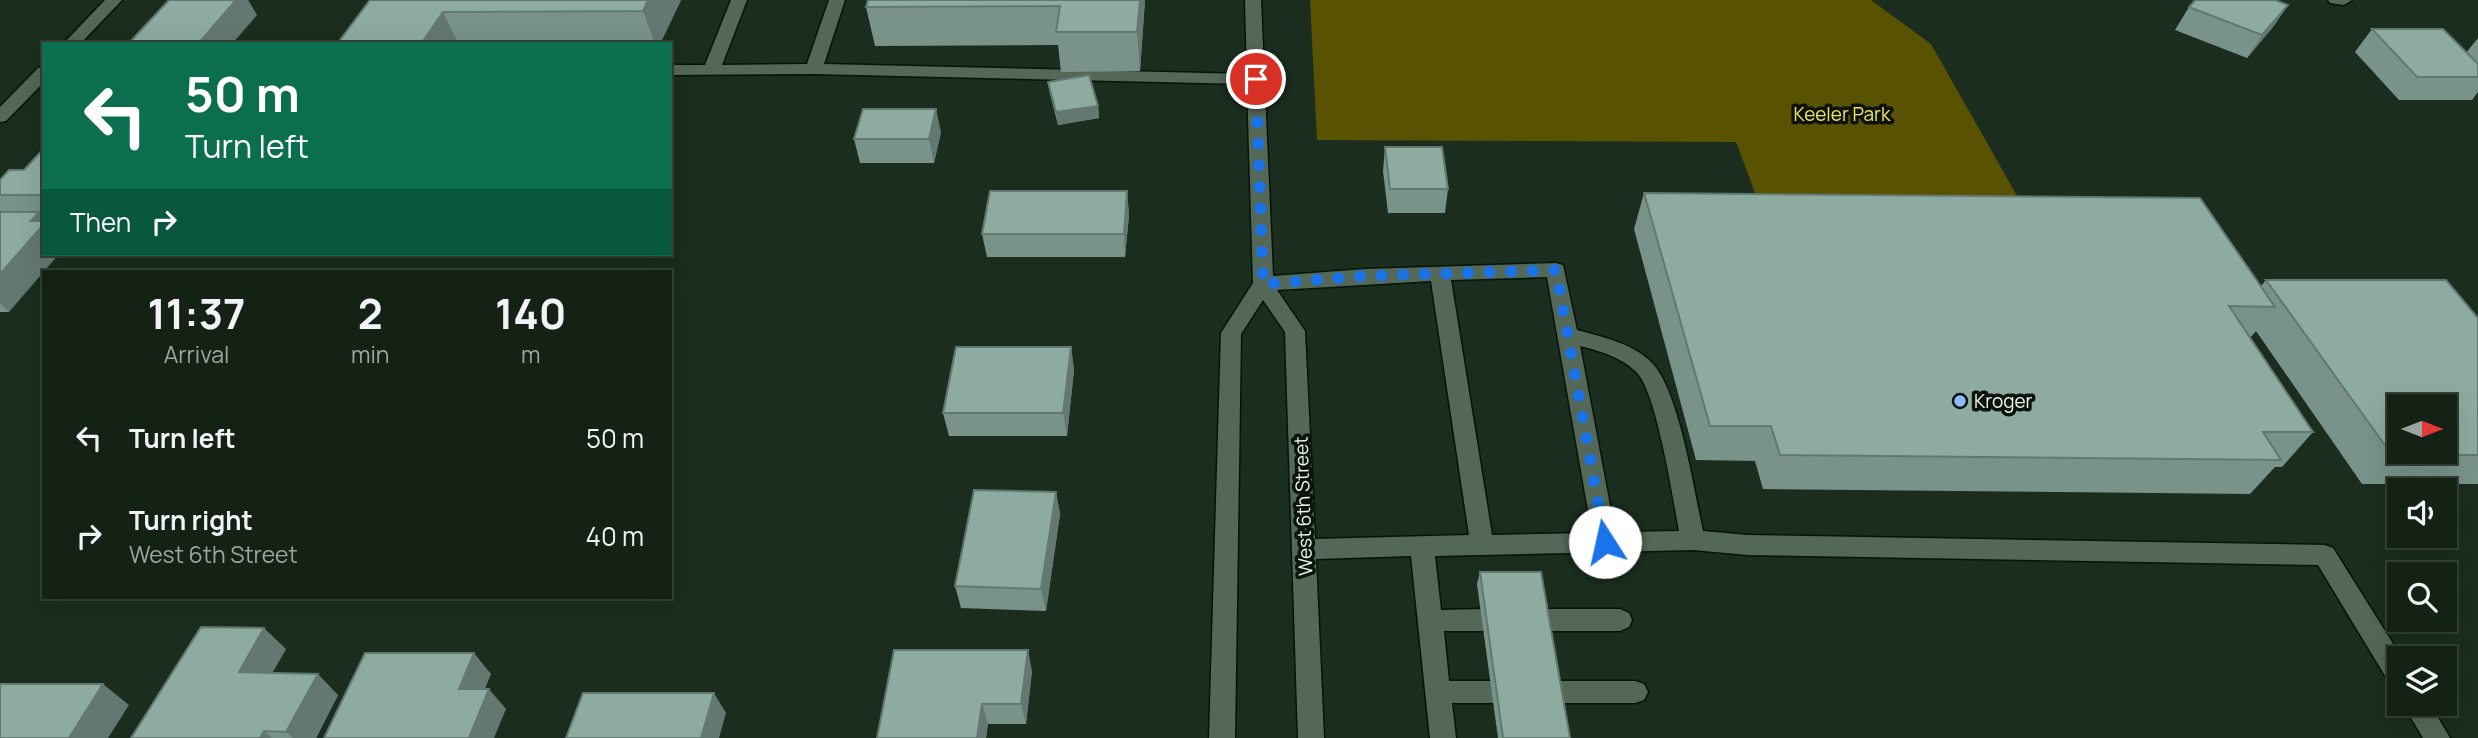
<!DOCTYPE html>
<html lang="en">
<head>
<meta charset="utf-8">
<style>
	:root { --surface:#142216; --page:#212f23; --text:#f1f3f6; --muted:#9da4a1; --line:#333f35 }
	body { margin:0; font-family:Manrope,sans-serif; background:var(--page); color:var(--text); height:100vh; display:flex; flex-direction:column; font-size:26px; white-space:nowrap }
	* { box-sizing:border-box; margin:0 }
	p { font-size:23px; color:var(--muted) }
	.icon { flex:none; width:38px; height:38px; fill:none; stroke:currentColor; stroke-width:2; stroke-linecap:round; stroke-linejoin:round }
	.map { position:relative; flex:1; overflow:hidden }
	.sheet { position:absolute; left:42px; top:270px; width:630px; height:329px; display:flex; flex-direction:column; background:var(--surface); border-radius:0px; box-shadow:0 7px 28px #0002,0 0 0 2px var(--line) }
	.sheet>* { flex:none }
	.hud { position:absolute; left:42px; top:42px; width:630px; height:214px; border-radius:0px; box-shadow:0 7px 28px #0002,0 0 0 2px var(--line); background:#0b6e4f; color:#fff; overflow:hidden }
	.needle { width:46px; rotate:90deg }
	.fabs { position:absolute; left:2387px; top:394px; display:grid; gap:14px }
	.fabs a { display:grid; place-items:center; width:70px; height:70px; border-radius:0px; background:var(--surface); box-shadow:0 7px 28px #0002,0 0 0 2px var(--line); font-size:35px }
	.pin { position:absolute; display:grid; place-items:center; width:60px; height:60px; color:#fff; margin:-30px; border:4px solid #fff; border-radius:50%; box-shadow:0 2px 7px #0007 }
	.me { position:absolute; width:77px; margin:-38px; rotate:350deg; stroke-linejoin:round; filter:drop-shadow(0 0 5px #0008) }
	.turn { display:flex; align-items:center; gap:24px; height:147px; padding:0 28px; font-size:32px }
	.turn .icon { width:91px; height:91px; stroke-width:2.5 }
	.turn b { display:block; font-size:49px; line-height:60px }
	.then { display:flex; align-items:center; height:66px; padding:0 28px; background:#0003; gap:14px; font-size:26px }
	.eta { display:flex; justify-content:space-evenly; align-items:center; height:119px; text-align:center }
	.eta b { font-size:42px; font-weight:700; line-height:49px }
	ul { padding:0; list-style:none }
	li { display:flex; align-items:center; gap:21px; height:98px; padding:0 28px }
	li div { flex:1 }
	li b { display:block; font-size:26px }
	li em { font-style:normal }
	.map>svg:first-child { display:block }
</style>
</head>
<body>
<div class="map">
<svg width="2478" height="738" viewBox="0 0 2478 738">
	<rect width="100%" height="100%" fill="#1a2d1e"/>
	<path fill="#595201" d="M1310,0h561l60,44 102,180 -267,-2 -30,-80 -419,-2z"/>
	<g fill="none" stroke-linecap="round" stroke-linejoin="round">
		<defs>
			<path id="minor" d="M105,0h17l-42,44h-17z
				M731,0h16l-25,65 85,-1 22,-64h16l-21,64 423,10 -2,-74h16l12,276 92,-7 191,-6 7,2 14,65c25,7 55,13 74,32 28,27 43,129 52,169l45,4 577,10 8,3 69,110h-3v29l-9,-3 -72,-119 -570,-10 -55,-5 -258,6 6,54 42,-1 9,4 3,7 -3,7 -9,4h-39l5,50h44l9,3 4,8 -4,8 -9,3h-41l4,35h-26l-19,-182 -95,3 8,179h-26l-13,-406 -22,-32 -22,34 -6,404h-26l12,-405 32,-50 -6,-199 -433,-10 -144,1v-10h35zM1547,277l45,256 -100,2 -41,-255zM1431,281l38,254 -154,4 -10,-208 -28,-41zM1580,346c20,5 44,12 58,28 19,22 35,124 41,157l-64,1z
				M2328,0h24l-8,5 -14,-2z
				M44,67v15l-38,39 -6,1v-15l38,-39z
				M1544,609h76l9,4 3,7 -3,7 -9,4h-76l-9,-4 -3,-7 3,-7z
				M1556,681h79l9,3 4,8 -4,8 -9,3h-79l-9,-3 -4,-8 4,-8z
				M2403,704h27l20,34h-27z"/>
		</defs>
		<use href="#minor" stroke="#041507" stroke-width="3"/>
		<use href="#minor" fill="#546857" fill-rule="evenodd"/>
	</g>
	<path fill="#79938a" d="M370,0h311l-21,44h-323z
		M1145,0l-5,71 -79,1 -3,-27 -183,1 -9,-39z
		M2288,5l-15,22 -26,31 -72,-28 14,-23z
		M2372,29l94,24 12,-15v54l-6,8h-73l-44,-48z
		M1048,82l50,24 1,12 -41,7 -8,-31z
		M941,132l-7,31h-74l-6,-24z
		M1385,147l63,42 -3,24h-57l-5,-42z
		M44,148v106l-35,58h-9v-100h1l-1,-2v-30l24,-10z
		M1127,191l2,24 -4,42h-138l-5,-23z
		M1644,193l617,93 5,-6 212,38v166h-116l-106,-153 -6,7 63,94 -31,35h-7l-25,27 -487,-5 -8,-28 -59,-1 -62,-231z
		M1071,347l3,23 -7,66h-118l-6,-23z
		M1056,492l4,22 -14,97 -85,-3 -6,-22z
		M1480,572l90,166h-72l-21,-154z
		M286,649l-14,24 66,22 -22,43h-185z
		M1032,671l-6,53h-38l-2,14h-109z"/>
	<path fill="#637870" d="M236,0h12l9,15 -25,29h-34z
		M648,0h33l-21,44h-5l-12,-33z
		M1140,0h5l-5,71 -3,-39z
		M2288,5l-15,22 -26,31 15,-23z
		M443,12l16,32h-38z
		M1098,106l1,12 -41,7 -2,-13z
		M936,109l5,23 -7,31 -5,-24z
		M1127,191l2,24 -4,42 -1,-23z
		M39,212l5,6v36h15l-50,58 -9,-9v-29l31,-53z
		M1071,347l3,23 -7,66 -4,-23z
		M1056,492l4,22 -14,97 -5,-22z
		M264,628l22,21 -25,43 -22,-20z
		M1028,650l4,21 -6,53 -5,-20z
		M474,653l17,21 -14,35 -18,-20z
		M318,674l20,21 -22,43h-23l-7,-6z
		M103,684l26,21 -21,33h-39z
		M489,689l17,20 -12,29h-25z
		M714,693l12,20 -7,25h-18z
		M982,704l6,20 -2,14h-9z
		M264,731l8,7h-12z"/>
	<path fill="#8daba0" stroke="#637870" stroke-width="2" fill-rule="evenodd" d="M169,0h67l-38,44h-70z
		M370,0h278l-5,11 -200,1 -22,32h-84z
		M868,0h272l-3,32h-81l4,-26 -194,1z
		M2195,0h80l13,5 -26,30 -73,-28z
		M2372,29h71l35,35v13h-61z
		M1089,75l9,31 -42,6 -8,-30z
		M863,109h73l-7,30h-75z
		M1385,147h57l6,42h-58z
		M44,148v47h-44v-15l9,-10h15z
		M990,191h137l-3,43h-142z
		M1644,193l556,5 75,109 -46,-1 84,126h-50l18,28 -501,-5 -9,-29h-61z
		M0,212h39l-8,9h13v3l-44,50z
		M2266,280h180l32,38v137h-86zM2399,406h46v46h-46z
		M956,347h115l-8,66h-120z
		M974,490l82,2 -15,97 -86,-3z
		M1480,572h61l29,166h-67z
		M201,627l63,1 -25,44 79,2 -32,58 -22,-1 -4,7h-129z
		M894,650h134l-7,54h-39l-5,34h-100z
		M365,653h109l-15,36h30l-20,49h-145z
		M0,684h103l-34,54h-69z
		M583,693h131l-13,45h-135z"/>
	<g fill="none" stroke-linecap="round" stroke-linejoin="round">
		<path stroke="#1a73e8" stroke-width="12" stroke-dasharray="0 21.6" d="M1256,79l7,205 101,-8 192,-6 49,272"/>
	</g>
	<circle fill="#93b7fd" stroke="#0b130c" stroke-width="2.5" cx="1960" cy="401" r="7"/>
	<g text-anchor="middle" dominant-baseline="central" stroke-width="7" stroke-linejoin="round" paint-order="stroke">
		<g font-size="19" fill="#efe25c" stroke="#0b130c">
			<text x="1842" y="114">Keeler Park</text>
		</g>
		<g font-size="19" fill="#eaf5eb" stroke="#0b130c" text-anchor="start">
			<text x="1974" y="401">Kroger</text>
		</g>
		<g font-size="19" fill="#eaf5eb" stroke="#0b130c">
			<text transform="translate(1303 506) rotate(-92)">West 6th Street</text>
		</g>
	</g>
</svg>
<div class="fabs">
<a><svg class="needle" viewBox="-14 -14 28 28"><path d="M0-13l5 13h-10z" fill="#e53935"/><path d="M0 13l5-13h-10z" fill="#9da4a1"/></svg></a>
<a><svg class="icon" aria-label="sound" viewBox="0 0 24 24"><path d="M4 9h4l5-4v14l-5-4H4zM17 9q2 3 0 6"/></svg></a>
<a><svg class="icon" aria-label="search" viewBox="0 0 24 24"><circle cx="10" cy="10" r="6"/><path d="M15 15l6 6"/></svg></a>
<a><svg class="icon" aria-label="layers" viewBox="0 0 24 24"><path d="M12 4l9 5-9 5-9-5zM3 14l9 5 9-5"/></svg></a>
</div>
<div class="pin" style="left:1256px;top:79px;background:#d93025"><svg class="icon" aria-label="arrive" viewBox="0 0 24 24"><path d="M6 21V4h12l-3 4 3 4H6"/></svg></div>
<svg class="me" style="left:1605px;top:542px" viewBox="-20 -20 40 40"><circle r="19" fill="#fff"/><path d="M0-13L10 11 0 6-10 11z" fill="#1a73e8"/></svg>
<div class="hud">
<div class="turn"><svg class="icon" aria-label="left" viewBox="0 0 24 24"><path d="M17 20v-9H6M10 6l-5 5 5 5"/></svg><div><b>50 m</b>Turn left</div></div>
<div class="then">Then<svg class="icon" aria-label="right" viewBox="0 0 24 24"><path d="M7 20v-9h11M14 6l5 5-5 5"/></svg></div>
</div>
<section class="sheet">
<div class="eta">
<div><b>11:37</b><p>Arrival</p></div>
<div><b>2</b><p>min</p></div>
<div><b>140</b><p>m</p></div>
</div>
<ul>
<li><svg class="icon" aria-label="left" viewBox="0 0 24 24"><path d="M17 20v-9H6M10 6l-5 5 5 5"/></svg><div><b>Turn left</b></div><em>50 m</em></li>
<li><svg class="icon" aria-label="right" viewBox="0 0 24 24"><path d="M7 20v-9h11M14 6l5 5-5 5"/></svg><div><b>Turn right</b><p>West 6th Street</p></div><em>40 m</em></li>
</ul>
</section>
</div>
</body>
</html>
